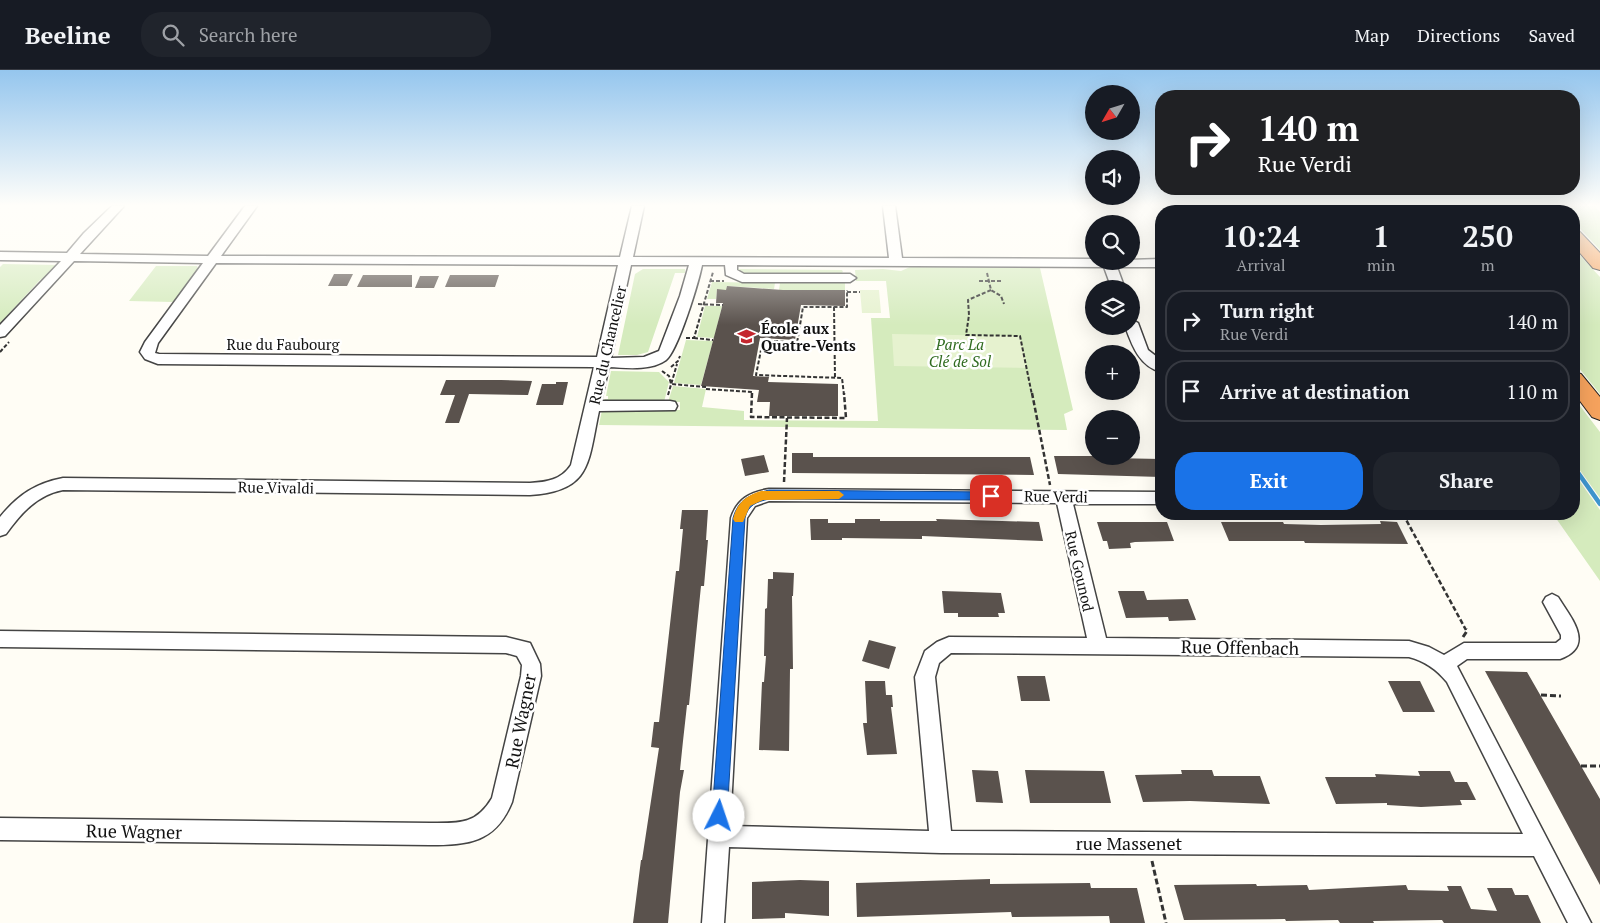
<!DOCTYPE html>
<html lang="en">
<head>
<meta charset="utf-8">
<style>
	:root { --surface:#171b24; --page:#20242c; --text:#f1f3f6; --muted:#9ea1a6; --line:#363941; --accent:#1a73e8 }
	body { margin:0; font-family:"PT Serif",serif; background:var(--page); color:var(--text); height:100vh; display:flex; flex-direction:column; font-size:19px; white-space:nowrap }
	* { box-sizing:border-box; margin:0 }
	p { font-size:16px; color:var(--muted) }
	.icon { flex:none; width:28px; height:28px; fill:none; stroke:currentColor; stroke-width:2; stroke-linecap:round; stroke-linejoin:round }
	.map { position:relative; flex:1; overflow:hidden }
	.drawer { position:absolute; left:1155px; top:135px; width:425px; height:315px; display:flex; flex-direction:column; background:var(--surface); border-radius:20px; box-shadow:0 5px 20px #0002 }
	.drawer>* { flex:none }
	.guide { position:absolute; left:1155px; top:20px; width:425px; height:105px; border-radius:20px; box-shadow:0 5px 20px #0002; background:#202124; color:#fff; overflow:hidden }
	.needle { width:32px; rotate:231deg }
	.controls { position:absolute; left:1085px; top:15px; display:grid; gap:10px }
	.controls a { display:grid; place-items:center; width:55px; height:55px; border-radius:50%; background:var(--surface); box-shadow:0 5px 20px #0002; font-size:25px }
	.pin { position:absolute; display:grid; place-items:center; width:42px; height:42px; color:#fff; margin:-21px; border-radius:10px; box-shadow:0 2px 8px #0006 }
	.me { position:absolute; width:55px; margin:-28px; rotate:4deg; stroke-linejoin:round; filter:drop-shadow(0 0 4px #0008) }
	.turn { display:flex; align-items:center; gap:18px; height:105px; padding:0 20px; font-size:22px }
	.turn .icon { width:65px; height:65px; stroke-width:2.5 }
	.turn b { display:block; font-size:35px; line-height:42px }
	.eta { display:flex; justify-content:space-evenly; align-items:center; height:85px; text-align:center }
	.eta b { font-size:30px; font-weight:700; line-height:35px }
	.action { display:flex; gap:10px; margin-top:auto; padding:10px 20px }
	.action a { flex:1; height:58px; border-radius:20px; background:var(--accent); color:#fff; font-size:20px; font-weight:700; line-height:58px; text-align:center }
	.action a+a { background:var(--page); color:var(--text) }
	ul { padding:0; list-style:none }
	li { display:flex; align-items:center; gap:15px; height:62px; margin:0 10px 8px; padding:0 10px; border:2px solid var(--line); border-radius:20px }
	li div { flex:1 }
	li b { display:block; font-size:19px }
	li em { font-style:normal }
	header { display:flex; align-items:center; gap:30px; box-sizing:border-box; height:70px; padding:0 25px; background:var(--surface); border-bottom:1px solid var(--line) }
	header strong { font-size:24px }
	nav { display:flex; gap:28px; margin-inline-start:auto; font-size:18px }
	.search { width:350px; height:45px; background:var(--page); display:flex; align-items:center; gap:12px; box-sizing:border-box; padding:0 18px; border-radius:20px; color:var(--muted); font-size:19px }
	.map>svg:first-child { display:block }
</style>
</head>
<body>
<header>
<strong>Beeline</strong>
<div class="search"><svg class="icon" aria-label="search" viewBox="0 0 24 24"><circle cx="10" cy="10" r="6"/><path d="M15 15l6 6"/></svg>Search here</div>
<nav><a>Map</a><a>Directions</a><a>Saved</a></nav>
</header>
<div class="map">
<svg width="1600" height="853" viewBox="0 0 1600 853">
	<rect width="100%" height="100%" fill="#fffdf5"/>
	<path fill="#d5ebbd" d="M1444,136h89l6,5h-90z
		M1558,136h36l6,6v38l-26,-28v-11h-11z
		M1574,179l26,28v117l-26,-32z
		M3,194l55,1 -8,9 -10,6 -40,43v-56z
		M156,196h41l1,3 -25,33 -44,-1z
		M910,197l130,1 33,142 -9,4 3,16 -468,-5 3,-15h78v-8h-12l5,-16 33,3 -4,18 42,4v9l134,1 -7,-103h19l-4,-37h-30l-1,-11 28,-1 18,2z
		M643,199h42v4h-10l-27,79 -11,3h-19l17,-81z
		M737,199l105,1 1,2 -3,2 -97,1 -6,-3z
		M712,212l63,1 -1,6 -47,-3 -1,4h-9l-1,9h-9z
		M780,213h65v7h-66z
		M705,236h17l-8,32 -17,-1z
		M686,270l27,1 -12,44 -27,-2z
		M611,301l48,1 10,10 -5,20h-60l1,-3h3v-3h-2z
		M1574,328l26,34v66l-26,-36z
		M1574,403l26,37v71l-47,-67h21z"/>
	<path fill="#e6f2cf" d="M860,220h19l2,23h-19z
		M892,264l128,2 7,32 -133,-2z"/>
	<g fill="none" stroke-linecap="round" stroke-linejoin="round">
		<path stroke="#3f96cf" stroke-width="4" d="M1384,136l4,5"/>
		<path stroke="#3f96cf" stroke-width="4.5" d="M1574,397l26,37"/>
	</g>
	<path fill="#5a524d" d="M334,204h19l-6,12h-19z
		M363,205h49v12h-55z
		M450,205h49l-4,12h-50z
		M420,206h19l-5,12h-19z
		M727,216l56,4h62v16l-44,-1 -6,35 -35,-2 -7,38 16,1 -1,5 70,2v32h-69l1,-14h-13l2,-12 -58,-4 22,-83h-7l1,-14 9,1z
		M446,310h55l31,1 -4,14 -59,-1 -10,29h-14l10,-28h-15z
		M556,312h12l-5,23h-27l6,-21h14z
		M792,383h21v4h217l4,18 -242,-2z
		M764,385l5,17 -24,4 -4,-17z
		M1054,386h56v2l51,1v18l-103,-3z
		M682,440h26l-2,30h2l-4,46h-3l-12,119h-2l-4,36 -3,29h4l-4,22 -12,131h-35l8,-63h1l17,-112 -8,-1 3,-25h5l17,-151h3l4,-42h-3z
		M810,449h18v4h27v-4h25v2h57l-1,-2 103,3 4,19 -121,-5v3l-80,-1v2h-31z
		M1380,451l17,1 11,22 -103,-1 -1,-2h-75l-8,-19h62l1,2 37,1 60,-1z
		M1097,452h70l7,19 -39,1 -5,1 1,5 -22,1 -2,-8h-4z
		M773,502l21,1 -1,23h-1l1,73h-3l-1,82 -30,-1 3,-68h2l2,-26h-2l1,-47 2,-1 1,-29h5z
		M942,521l59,2 4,20h-7l1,4h-41v-4h-14z
		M1118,521h26l3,9 41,-1 8,21 -27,1 -1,-4 -42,1z
		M869,570l27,7 -7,22 -27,-8z
		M1485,601l42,1 73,127v86z
		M1017,606h28l5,25h-29z
		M865,611h20l1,14h6l1,12h-2l6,47 -30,1 -4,-32h4z
		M1388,611h32l15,31h-32z
		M972,700l26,1 5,32 -27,-1z
		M1025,700l79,1 7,32h-81z
		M1181,700h31l2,6h46l10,28 -80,-3 -47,1 -8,-27 47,-1z
		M1418,701h32l5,11h12l9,18h-16l2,5 -41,2 -34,-2v-2l-51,1 -11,-27h51l-1,-3 45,2z
		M990,809v5l100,-1 1,5h46l8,35h-35l-1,-7 -97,1 -1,-5 -154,5 -1,-34z
		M800,810l29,1v35l-44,-3v5l-33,1v-37z
		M1256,814l1,2 50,-1 2,5 97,-5 2,5 41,1 -2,-5h14l10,23 26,2 -10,-23h25l3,7h13l13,28h-97l-2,-3 -69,1 1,2h-34l-2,-3 -52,1 -1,-2 -101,1 -10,-35z"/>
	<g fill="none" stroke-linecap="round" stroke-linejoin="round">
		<defs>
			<path id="minor" d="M112,136h12l-44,48 128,2 37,-50h12l-36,50 399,1 12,-51h12l-11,51 256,1 -6,-52h12l7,52 192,1v2l67,-2v8h-44l8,22h-13l-8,-22 -367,-2v5l7,4h106l6,4 -6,4h-108l-16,-7 -1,-10h-23c-3,16 -24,86 -36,95 -15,11 -40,8 -57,7l-8,34h69l5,1 2,4 -2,4 -76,1c-11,51 -7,80 -69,84l-467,-5c-26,5 -42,23 -57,44l-6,2v-19c18,-22 36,-34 63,-39l467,5c17,-1 31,-3 41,-18l23,-98 -436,-3 -13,-5 -5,-7 5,-10 58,-79 -129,-2 -69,75 -5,1v-12l61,-64 -61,-1v-8l67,1 17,-20zM216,193l402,2 -21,92 -438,-3 -4,-1 3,-10zM631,195h58l-9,31 -21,55 -15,6 -33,1z
				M1131,249l7,4 10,27 13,10v12c-22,-6 -29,-27 -36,-46h6z
				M769,419l392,3v12h-88l33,134 303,3 20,6 15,8 20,-12h92l5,-4v-4l-18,-33 3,-5 6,-3 6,3c13,21 38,49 2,62h-93l-10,7 134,257h-23l-34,-67 -593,-3 -212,-6 -5,76h-22l29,-405c6,-19 19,-26 38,-29zM769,431l288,2 30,135 -138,-1 -12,5 -12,9 -10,26 14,154 -199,-5 17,-308 8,-12zM951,583l458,4c16,4 28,13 38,25l76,152 -572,-3 -16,-154 4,-14z
				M0,561l506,6 24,6 10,21 1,12 -29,126c-16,40 -43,43 -82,43l-430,-5v-22l430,5c29,0 46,2 62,-25l29,-122 1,-11 -5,-9 -11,-3 -506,-6z"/>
			<path id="highway" d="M1427,136h17l4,5h-18z
				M1537,136h17l5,5h-18z
				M1574,161l6,1 20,21v17l-7,-2 -19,-22z
				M1574,302l7,2 19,23v23l-8,-3 -18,-24z"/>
		</defs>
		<use href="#minor" stroke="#444" stroke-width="3"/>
		<use href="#highway" stroke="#222" stroke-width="2"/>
		<path stroke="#333" stroke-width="2" stroke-dasharray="4 2" stroke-linecap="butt" d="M987,203l4,17 10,6 3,8
			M710,211h14
			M979,211h22
			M991,220l-23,10 1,15 -3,20 54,1 12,59
			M847,222h13
			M698,234l25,1
			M834,237l1,71
			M686,268h8l19,-66
			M694,268l19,2
			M0,282l9,-10
			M671,297l7,-6 2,-5
			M662,301l7,5 2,8 35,3
			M706,319l46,3v3
			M668,325l9,-31
			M844,325l-2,-17 -86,-3 7,-35 34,3 6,-36h44v-17"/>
		<path stroke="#333" stroke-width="2.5" stroke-dasharray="5 2.5" stroke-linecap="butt" d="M752,323l-1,24 95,1 -2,-25
			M1032,323l18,92
			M784,412l3,-64
			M1403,444l63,116"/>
		<path stroke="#333" stroke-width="3" stroke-dasharray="6 3" stroke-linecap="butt" d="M1463,567l4,-6 -1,-2
			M1541,625l20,1
			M1581,696h19
			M1152,791l14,62"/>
		<use href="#minor" fill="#fff" fill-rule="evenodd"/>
		<use href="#highway" fill="#f5a25d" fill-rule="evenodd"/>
	</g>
	<linearGradient id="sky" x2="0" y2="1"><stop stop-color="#95c6ee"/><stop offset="0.53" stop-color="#fffefa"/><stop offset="1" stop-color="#fffefa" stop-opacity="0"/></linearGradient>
	<rect width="1600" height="255" fill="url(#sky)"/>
	<path fill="#1a73e8" stroke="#114b97" d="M769,420l222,2 6,4 -6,4 -222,-1c-13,3 -21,6 -24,19l-18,298 -2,5 -6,3 -5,-3 -2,-5 21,-298c6,-20 17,-23 36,-28z"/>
	<path fill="#f59e0b" d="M761,421h78l5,4 -5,4 -76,1 -13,6 -7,16h-8l-2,-3c4,-16 12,-23 28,-28z"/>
	<defs>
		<symbol id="school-bare" viewBox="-9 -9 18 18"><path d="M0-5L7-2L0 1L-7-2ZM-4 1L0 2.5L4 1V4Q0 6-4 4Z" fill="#c4262e" stroke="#fff" stroke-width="2.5" paint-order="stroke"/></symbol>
	</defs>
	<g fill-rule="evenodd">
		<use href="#school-bare" x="734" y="254" width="25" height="25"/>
	</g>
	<g text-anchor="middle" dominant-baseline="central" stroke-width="5" stroke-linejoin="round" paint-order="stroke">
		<g font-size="15" font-weight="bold" fill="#111" stroke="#fff" text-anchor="start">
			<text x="761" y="258">École aux<tspan x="761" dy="17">Quatre-Vents</tspan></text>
		</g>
		<g font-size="15" fill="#111" stroke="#fff">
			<text x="283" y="274">Rue du Faubourg</text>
			<text transform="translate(607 275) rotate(-77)">Rue du Chancelier</text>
			<text transform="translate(276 417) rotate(1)">Rue Vivaldi</text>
			<text transform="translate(1056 426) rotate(1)">Rue Verdi</text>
			<text transform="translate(1080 501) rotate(77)">Rue Gounod</text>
		</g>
		<g font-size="15" font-style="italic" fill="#2f6b1f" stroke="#fff">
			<text x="960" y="274">Parc La<tspan x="960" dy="17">Clé de Sol</tspan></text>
		</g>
		<g font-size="18" fill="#111" stroke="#fff">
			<text transform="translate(1240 577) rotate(1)">Rue Offenbach</text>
			<text transform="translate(520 651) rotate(-79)">Rue Wagner</text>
			<text transform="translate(134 761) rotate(1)">Rue Wagner</text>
			<text x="1129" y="773">rue Massenet</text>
		</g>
	</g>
</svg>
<div class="controls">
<a><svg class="needle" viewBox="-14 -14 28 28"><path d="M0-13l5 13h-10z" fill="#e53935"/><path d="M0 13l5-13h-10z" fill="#9ea1a6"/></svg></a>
<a><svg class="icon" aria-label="sound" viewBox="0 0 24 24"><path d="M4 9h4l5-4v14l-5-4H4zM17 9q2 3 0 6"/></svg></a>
<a><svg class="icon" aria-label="search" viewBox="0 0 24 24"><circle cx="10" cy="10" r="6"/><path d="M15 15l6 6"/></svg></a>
<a><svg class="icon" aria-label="layers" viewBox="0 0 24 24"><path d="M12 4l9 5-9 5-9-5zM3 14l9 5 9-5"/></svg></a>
<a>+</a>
<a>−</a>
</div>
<div class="pin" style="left:991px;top:426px;background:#d93025"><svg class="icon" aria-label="arrive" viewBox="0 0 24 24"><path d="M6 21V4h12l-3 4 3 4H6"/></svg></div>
<svg class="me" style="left:719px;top:746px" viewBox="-20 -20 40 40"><circle r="19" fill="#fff"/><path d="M0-13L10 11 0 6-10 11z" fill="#1a73e8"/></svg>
<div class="guide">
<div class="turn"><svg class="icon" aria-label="right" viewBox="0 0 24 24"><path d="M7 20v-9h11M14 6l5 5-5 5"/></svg><div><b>140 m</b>Rue Verdi</div></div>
</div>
<section class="drawer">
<div class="eta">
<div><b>10:24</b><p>Arrival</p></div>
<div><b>1</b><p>min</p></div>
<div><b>250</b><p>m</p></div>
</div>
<ul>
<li><svg class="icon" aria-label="right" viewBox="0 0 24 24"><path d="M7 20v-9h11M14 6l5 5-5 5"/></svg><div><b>Turn right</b><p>Rue Verdi</p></div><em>140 m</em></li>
<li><svg class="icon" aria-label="arrive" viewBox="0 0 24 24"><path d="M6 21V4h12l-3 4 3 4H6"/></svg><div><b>Arrive at destination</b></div><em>110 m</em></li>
</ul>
<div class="action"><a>Exit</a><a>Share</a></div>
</section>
</div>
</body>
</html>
